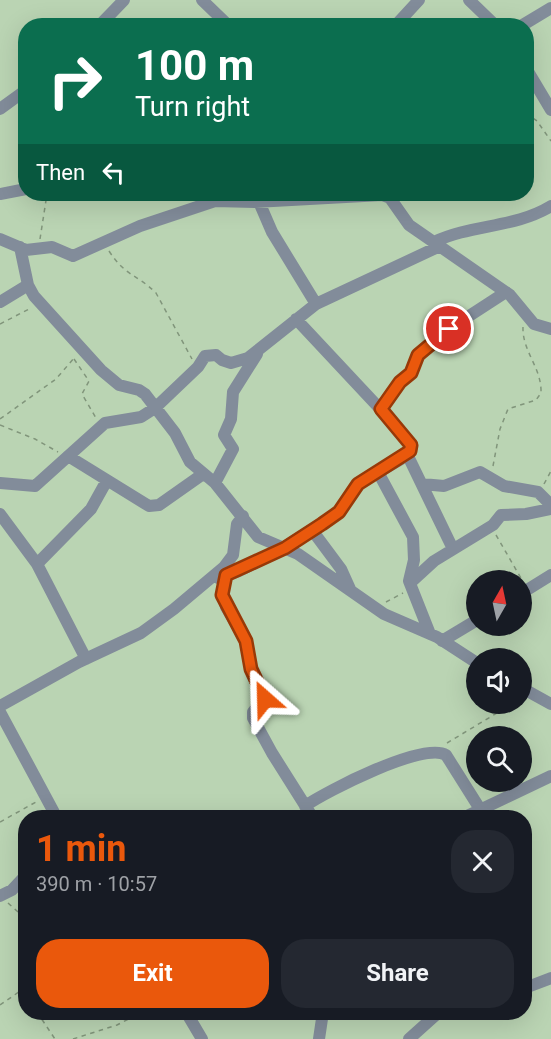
<!DOCTYPE html>
<html lang="en">
<head>
<meta charset="utf-8">
<style>
	:root { --surface:#171b24; --page:#242831; --text:#f1f3f6; --muted:#9ea1a6; --accent:#ea580c }
	body { margin:0; font-family:Roboto,sans-serif; background:var(--page); color:var(--text); height:100vh; display:flex; flex-direction:column; font-size:22px; white-space:nowrap }
	* { box-sizing:border-box; margin:0 }
	p { font-size:20px; color:var(--muted) }
	.icon { flex:none; width:33px; height:33px; fill:none; stroke:currentColor; stroke-width:2; stroke-linecap:round; stroke-linejoin:round }
	.map { position:relative; flex:1; overflow:hidden }
	.details { position:absolute; left:18px; top:810px; width:514px; height:210px; display:flex; flex-direction:column; background:var(--surface); border-radius:24px; box-shadow:0 6px 24px #0002 }
	.details>* { flex:none }
	.top-card { position:absolute; left:18px; top:18px; width:516px; height:183px; border-radius:24px; box-shadow:0 6px 24px #0002; background:#0b6e4f; color:#fff; overflow:hidden }
	.needle { width:39px; rotate:9deg }
	.buttons { position:absolute; left:466px; top:570px; display:grid; gap:12px }
	.buttons a { display:grid; place-items:center; width:66px; height:66px; border-radius:50%; background:var(--surface); box-shadow:0 6px 24px #0002; font-size:30px }
	.pin { position:absolute; display:grid; place-items:center; width:51px; height:51px; color:#fff; margin:-26px; border:3px solid #fff; border-radius:50%; box-shadow:0 2px 6px #0007 }
	.me { position:absolute; width:66px; margin:-33px; rotate:335deg; stroke-linejoin:round; filter:drop-shadow(0 0 4px #0008) }
	.turn { display:flex; align-items:center; gap:21px; height:126px; padding:0 18px; font-size:27px }
	.turn .icon { width:78px; height:78px; stroke-width:2.5 }
	.turn b { display:block; font-size:42px; line-height:51px }
	.then { display:flex; align-items:center; height:57px; padding:0 18px; background:#0003; gap:12px; font-size:22px }
	.round { display:grid; place-items:center; flex:none; width:63px; height:63px; border-radius:24px; background:var(--page) }
	.head { display:flex; align-items:center; justify-content:space-between; height:102px; padding:0 18px }
	h1 { font-size:36px; font-weight:700; line-height:45px; color:var(--accent) }
	.button { display:flex; gap:12px; margin-top:auto; padding:12px 18px }
	.button a { flex:1; height:69px; border-radius:24px; background:var(--accent); color:#fff; font-size:24px; font-weight:700; line-height:69px; text-align:center }
	.button a+a { background:var(--page); color:var(--text) }
	.map>svg:first-child { display:block }
</style>
</head>
<body>
<div class="map">
<svg width="551" height="1039" viewBox="0 0 551 1039">
	<rect width="100%" height="100%" fill="#bad4b3"/>
	<g fill="none" stroke-linecap="round" stroke-linejoin="round">
		<path stroke="#81957b" stroke-width="1.5" stroke-dasharray="4.5 4.5" stroke-linecap="butt" d="M22,107l4,8
			M526,113l11,8 14,20
			M40,239l7,-45
			M109,251c17,26 28,23 47,42l36,66
			M0,324l31,-16
			M74,359l15,22 -7,13 14,24
			M0,419l56,-40 19,-22
			M0,425l35,14 23,13
			M493,466l7,-37 8,-20 28,-9 5,-7c1,-25 -19,-42 -18,-66
			M544,484l7,-13
			M496,535l26,45
			M386,602l17,-9
			M447,743l65,-39
			M0,822l36,-20
			M8,903l18,16
			M26,949l-5,12 5,7
			M22,991l4,4
			M0,1005l26,-18
			M37,1012l18,27
			M73,1039l44,-14 25,-13"/>
		<path stroke="#828c9a" stroke-width="12" d="M202,0l27,26
			M469,0l27,26
			M99,26l25,-26
			M395,26l24,-26
			M521,26l30,-18
			M526,68l25,42
			M0,109l26,-19
			M0,194l26,-5
			M256,195l16,37 44,72
			M0,239l26,11 26,-3 21,9 67,-30 75,-25 40,1 127,-7 8,3 19,27 101,70 24,29 17,5
			M434,242c38,-18 81,-14 117,-36
			M20,247l8,38 6,11 67,74 18,15 20,5 6,4 30,39 15,29 25,21 43,54 40,17 86,60 53,23 40,26
			M0,302l28,-17
			M381,409l19,-27 11,-9 7,-18 31,-26 57,-37
			M407,454l46,95
			M68,456l81,50 10,-1 44,-31
			M378,472l35,65 1,23 -5,21 21,53
			M0,483l35,3 70,-63 36,-6 14,-9 43,-41 7,-11 11,-1 6,5 9,3 17,-5 68,-54 124,-58
			M215,483l18,-34 -9,-14 7,-16 2,-27 24,-38
			M422,484l22,2 36,-14 24,14 34,6 13,13
			M0,514l37,50 49,95
			M312,530l29,39 9,20
			M283,548l56,-36 19,-28 43,-25 11,-12 -29,-35 -87,-93
			M37,564l54,-55 15,-27
			M226,575l-4,16 4,16 20,34 5,28 14,28 -12,15v6l19,35 41,65
			M218,578l21,-7 46,-23
			M410,583l24,-22 59,-36 8,-10 25,-1 25,-5
			M522,593l29,-18
			M442,641l35,-21
			M522,688l29,16
			M0,706l79,-44 62,-29 33,-24 50,-42 9,-12 4,-31 6,-8
			M0,712l57,106
			M305,806c22,-15 119,-65 141,-51l34,54
			M463,818l88,-42
			M0,896l12,-6 14,-15
			M525,988l26,-10
			M186,1012l16,27
			M319,1039l4,-27
			M409,1039l30,-27"/>
	</g>
	<g fill="none" stroke-linecap="round" stroke-linejoin="round">
		<defs>
			<path id="route" d="M265,699l-14,-30 -5,-28 -24,-46 4,-20 59,-27 37,-24 17,-12 19,-28 52,-33 1,-6 -30,-36 19,-27 11,-9 7,-18 31,-26"/>
		</defs>
		<use href="#route" stroke="#983908" stroke-width="15"/>
		<use href="#route" stroke="#ea580c" stroke-width="10"/>
	</g>
</svg>
<div class="buttons">
<a><svg class="needle" viewBox="-14 -14 28 28"><path d="M0-13l5 13h-10z" fill="#e53935"/><path d="M0 13l5-13h-10z" fill="#9ea1a6"/></svg></a>
<a><svg class="icon" aria-label="sound" viewBox="0 0 24 24"><path d="M4 9h4l5-4v14l-5-4H4zM17 9q2 3 0 6"/></svg></a>
<a><svg class="icon" aria-label="search" viewBox="0 0 24 24"><circle cx="10" cy="10" r="6"/><path d="M15 15l6 6"/></svg></a>
</div>
<div class="pin" style="left:449px;top:329px;background:#d93025"><svg class="icon" aria-label="arrive" viewBox="0 0 24 24"><path d="M6 21V4h12l-3 4 3 4H6"/></svg></div>
<svg class="me" style="left:265px;top:699px" viewBox="-20 -20 40 40"><path d="M0-17L14 15 0 8-14 15z" fill="#ea580c" stroke="#fff" stroke-width="4"/></svg>
<div class="top-card">
<div class="turn"><svg class="icon" aria-label="right" viewBox="0 0 24 24"><path d="M7 20v-9h11M14 6l5 5-5 5"/></svg><div><b>100 m</b>Turn right</div></div>
<div class="then">Then<svg class="icon" aria-label="left" viewBox="0 0 24 24"><path d="M17 20v-9H6M10 6l-5 5 5 5"/></svg></div>
</div>
<section class="details">
<div class="head"><div><h1>1 min</h1><p>390 m · 10:57</p></div><a class="round"><svg class="icon" aria-label="close" viewBox="0 0 24 24"><path d="M6 6l12 12M18 6L6 18"/></svg></a></div>
<div class="button"><a>Exit</a><a>Share</a></div>
</section>
</div>
</body>
</html>
